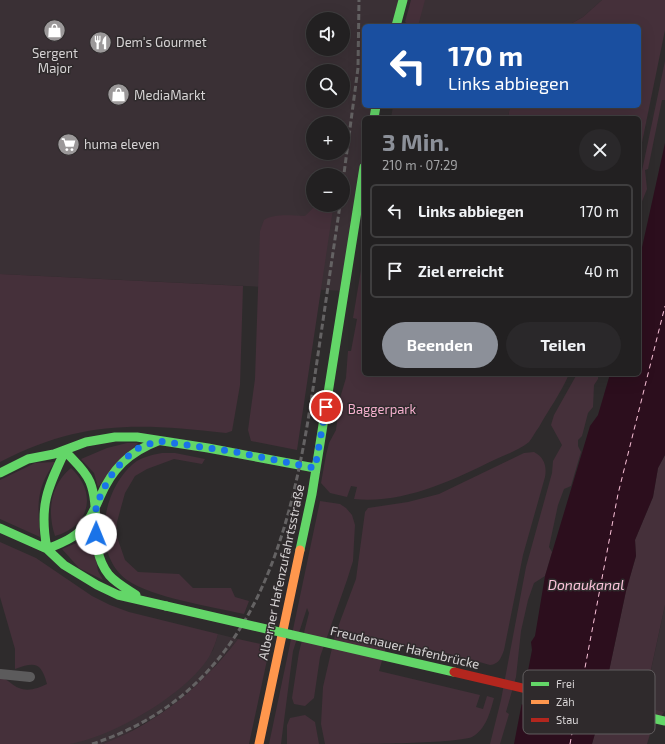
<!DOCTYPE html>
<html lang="de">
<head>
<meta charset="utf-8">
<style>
	:root { --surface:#222021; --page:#2a282a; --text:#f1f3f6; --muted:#a2a3a5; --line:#3f3e3f; --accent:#8c9099 }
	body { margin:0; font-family:"Exo 2",sans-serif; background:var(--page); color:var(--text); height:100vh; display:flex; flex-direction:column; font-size:15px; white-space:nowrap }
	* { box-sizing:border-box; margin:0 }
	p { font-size:13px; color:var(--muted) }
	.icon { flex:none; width:22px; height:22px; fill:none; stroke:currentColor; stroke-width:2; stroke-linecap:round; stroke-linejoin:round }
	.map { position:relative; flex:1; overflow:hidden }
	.drawer { position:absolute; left:362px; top:116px; width:279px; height:260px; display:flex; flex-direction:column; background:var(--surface); border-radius:6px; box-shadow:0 4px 16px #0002,0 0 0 1px var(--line) }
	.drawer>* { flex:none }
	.top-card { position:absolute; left:362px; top:24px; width:279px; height:84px; border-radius:6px; box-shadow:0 4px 16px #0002,0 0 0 1px var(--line); background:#1a4fa0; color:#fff; overflow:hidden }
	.tools { position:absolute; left:306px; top:12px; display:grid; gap:8px }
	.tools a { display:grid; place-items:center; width:44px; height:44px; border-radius:50%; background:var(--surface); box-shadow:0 4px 16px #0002,0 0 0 1px var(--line); font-size:20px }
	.pin { position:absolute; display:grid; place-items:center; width:34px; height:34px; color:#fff; margin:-17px; border:2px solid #fff; border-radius:50%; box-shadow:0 1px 4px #0007 }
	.me { position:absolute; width:44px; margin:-22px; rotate:1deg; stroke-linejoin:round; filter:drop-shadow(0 0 3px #0008) }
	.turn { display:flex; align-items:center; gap:14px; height:84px; padding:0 20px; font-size:18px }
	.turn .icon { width:52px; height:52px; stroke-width:2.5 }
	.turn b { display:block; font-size:28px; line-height:34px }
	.round { display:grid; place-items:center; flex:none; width:42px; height:42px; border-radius:21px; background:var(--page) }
	.summary { display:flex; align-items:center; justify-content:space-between; height:68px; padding:0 20px }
	h1 { font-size:24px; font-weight:700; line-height:30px; color:var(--accent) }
	.button { display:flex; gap:8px; margin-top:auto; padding:8px 20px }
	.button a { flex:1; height:46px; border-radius:24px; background:var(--accent); color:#fff; font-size:16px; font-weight:700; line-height:46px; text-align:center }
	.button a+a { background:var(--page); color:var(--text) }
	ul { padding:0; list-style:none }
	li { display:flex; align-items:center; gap:12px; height:54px; margin:0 8px 6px; padding:0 12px; border:2px solid var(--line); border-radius:6px }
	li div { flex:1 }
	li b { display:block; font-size:15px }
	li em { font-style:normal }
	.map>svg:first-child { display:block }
</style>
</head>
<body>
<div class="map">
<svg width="665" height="744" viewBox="0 0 665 744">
	<rect width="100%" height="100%" fill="#2e2b2c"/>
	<path fill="#3a3035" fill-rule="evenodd" d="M0,0h403l-7,26h-32v80h12l-2,12h-10v49l-19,124 -345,-17zM313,19h30v30h-30zM313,71h30v30h-30zM313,123h30v30h-30zM313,175h30v30h-30z
		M414,0h188l-19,17 -16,9h-159z
		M393,106h117l-2,12h-117z
		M665,605v106l-1,1 -21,-5z
		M218,634l20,5 -34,40 -43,34 -42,25 -16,6h-34l48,-17 26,-13 31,-21 22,-21 17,-22z"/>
	<path fill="#45303a" d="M411,0h14l-7,26h-10v-2l-3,-2z
		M602,0h63v30l-26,127v-39h-131l2,-12h129v-80h-72l16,-9z
		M665,61v39h-3l-14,69 -3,1 2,19 -8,20v-24z
		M314,207l19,2 -36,241 -46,-9 -3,-11 7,-51 5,-148 4,-11c12,-7 27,-4 41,-4z
		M364,252v122h205c-8,19 -20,35 -30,53 -4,5 -6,10 -10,15 -10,8 -24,13 -35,18 -43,21 -91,44 -140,39l3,-12 -6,-1 -4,11 -17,-4 -9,-10 5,-28 3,-12 7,-13 4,-32 6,-20 2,-27h3l6,-32 -4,-1z
		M0,274l243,12 -3,99 -8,46 -6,2c-88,-10 -145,-13 -226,29z
		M577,374h21v5l-4,6 -1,22 -5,6 -6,23 -4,4v6l3,6 -10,34 -7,3 -6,16 -9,42 3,5 -7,24 -11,7 -6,17 -7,31 -5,46 -10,35 3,2 -9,30h-10l11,-44 25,-133 26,-94 1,-12 9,-16 -11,-20 3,-10z
		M127,443h11l-40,44 -4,-14 -13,-14 26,-11z
		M534,452c10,5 13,14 11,25l-22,78 -19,95c-3,8 -5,14 -14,15 -20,-6 -89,-26 -104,-18l-7,24 101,24 -4,12 7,2 4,-13 7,2c-4,15 -8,31 -22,39 -19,7 -119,7 -147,7l-4,-20 2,-37 12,-52 21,-56 9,-67 3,-4 40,-6 31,-8 85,-41z
		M162,453h13l30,6 -3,5 -28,-5 -27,10 -12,7 -10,17 -8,29 -1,12 9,26 13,12 41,2 14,14h38l4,9 14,4 -5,13c-30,-7 -94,-17 -117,-34 -36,-27 -25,-90 6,-116 8,-7 19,-9 29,-11z
		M665,455v150l-22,101 21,6 -14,22 -3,10h-55l6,-21 28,-132 10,-35 -1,-16 18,-43 5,-29z
		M55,462c-20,28 -17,43 -15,75l-40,-18v-39l35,-17z
		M71,468c26,24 20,58 -16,68 -8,-24 -5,-51 16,-68z
		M320,501l20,3 6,4 6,7 3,10 -1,17 -1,19 -6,19 -27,77 -6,41 -9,8 -11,-2 -2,-6 7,-46 10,-39 -2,-5 -14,43 -12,93h-12z
		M91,531l7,40 5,9 -24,-12 -17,-19 17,-7z
		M0,542l36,16 56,38 18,9 19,7 89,22c-2,8 -5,16 -9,23 -24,38 -95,79 -139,87 -19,0 -49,0 -70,0v-66c8,0 12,8 19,10 9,4 20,0 28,-4 -6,-22 -12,-22 -32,-15v-20l-15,-52z
		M238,639l32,7 -21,98h-146c55,-21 100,-59 135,-105z
		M305,715l10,7 4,22h-32v-19l3,-7z"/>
	<path fill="#2c0e1d" d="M665,143v312l-7,13 -5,29 -18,43 1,16 -10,35 -28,132 -6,21h-78l18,-94 -1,-8 4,-6 10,-60 45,-150 8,-11 12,-41h29v-113z"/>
	<path fill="#2e2b2c" d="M525,679l80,19 -5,25 -80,-19z"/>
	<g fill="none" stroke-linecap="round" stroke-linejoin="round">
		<path stroke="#fcc3da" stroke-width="1" stroke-dasharray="5 4" stroke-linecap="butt" d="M580,694l38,-200 47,-188
			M570,744l7,-37"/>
		<path stroke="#5c5b5c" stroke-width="10" d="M0,674l30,3"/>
		<path stroke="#63d668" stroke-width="9" d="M396,26l7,-26
			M374,118l2,-12
			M65,451c9,10 20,19 25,31 12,30 -3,66 19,93 7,8 18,14 27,20
			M0,473l28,-14 26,-5 32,-12 29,-5h22l71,11 107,20
			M0,528l47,21 17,16 33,20 21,10 48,11
			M47,549c12,-5 26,-10 35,-20 8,-9 13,-21 18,-32 12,-28 29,-45 58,-56
			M47,549c-8,-43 0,-60 18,-98
			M300,550l12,-56 52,-327"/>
		<path stroke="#ff974d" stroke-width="9" d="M259,744l41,-194"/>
		<path stroke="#646263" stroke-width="3" stroke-dasharray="6 3" stroke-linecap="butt" d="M343,181l15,-113 1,-68
			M92,744c169,-55 202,-221 224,-376 8,-54 16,-109 24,-163"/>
		<path stroke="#63d668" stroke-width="9" d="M166,606l288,66
			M599,706l66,15"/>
		<path stroke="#b3261e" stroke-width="9" d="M454,672l145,34"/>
	</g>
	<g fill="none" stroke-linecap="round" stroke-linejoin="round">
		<path stroke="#1a73e8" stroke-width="7" stroke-dasharray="0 12.6" d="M96,534v-28l8,-18 10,-17 12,-13 14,-11 19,-6 77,11 79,16 11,-61"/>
	</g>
	<defs>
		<symbol id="shop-disc" viewBox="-11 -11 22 22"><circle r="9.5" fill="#9b9899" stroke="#2f2a2c"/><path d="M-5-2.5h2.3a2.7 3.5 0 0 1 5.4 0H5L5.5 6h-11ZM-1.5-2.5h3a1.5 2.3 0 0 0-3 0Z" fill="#fff"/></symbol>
		<symbol id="restaurant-disc" viewBox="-11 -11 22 22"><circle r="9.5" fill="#9b9899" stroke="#2f2a2c"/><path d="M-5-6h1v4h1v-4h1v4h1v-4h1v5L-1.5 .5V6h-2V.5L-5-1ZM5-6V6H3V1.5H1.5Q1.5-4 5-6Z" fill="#fff"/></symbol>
		<symbol id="supermarket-disc" viewBox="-11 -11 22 22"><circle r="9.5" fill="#9b9899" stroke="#2f2a2c"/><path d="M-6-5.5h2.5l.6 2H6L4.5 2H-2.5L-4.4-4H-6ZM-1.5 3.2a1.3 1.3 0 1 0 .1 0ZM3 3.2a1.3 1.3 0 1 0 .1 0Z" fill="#fff"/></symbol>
	</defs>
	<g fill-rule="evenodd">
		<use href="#shop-disc" x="42" y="18" width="25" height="25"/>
		<use href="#restaurant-disc" x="88" y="30" width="25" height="25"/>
		<use href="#shop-disc" x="106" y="82" width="25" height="25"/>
		<use href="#supermarket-disc" x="56" y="132" width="25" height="25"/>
	</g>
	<g text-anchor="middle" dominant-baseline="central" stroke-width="3" stroke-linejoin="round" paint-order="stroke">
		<g font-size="13" fill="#d6d3d4" stroke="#2f2a2c" text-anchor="start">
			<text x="116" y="42">Dem's Gourmet</text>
			<text x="55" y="53" text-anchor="middle">Sergent<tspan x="55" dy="15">Major</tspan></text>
			<text x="134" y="95">MediaMarkt</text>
			<text x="84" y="144">huma eleven</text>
		</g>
		<g font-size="13" fill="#f6b0ce" stroke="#2f2a2c">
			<text x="382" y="409">Baggerpark</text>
		</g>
		<g font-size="13" fill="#d6d3d4" stroke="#2f2a2c">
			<text transform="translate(281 572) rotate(-78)">Alberner Hafenzufahrtsstraße</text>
			<text transform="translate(405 647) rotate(13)">Freudenauer Hafenbrücke</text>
		</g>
		<g font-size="14" font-style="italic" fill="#fcc3da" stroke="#2f2a2c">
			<text x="586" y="584">Donaukanal</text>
		</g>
	</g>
	<rect x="523" y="670" width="132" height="64" rx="6" fill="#2f2a2c" stroke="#615d5e" stroke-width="1"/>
	<rect x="531" y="682" width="18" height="4" fill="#63d668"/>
	<rect x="531" y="700" width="18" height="4" fill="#ff974d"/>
	<rect x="531" y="718" width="18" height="4" fill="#b3261e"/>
	<g font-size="11" fill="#d6d3d4">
		<text x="556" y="688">Frei</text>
		<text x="556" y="706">Zäh</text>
		<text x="556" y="724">Stau</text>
	</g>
</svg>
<div class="tools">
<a><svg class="icon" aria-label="sound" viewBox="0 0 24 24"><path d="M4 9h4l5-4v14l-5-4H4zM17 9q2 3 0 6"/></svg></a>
<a><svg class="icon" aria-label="search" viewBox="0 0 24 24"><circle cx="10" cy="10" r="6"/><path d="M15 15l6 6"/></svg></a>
<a>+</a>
<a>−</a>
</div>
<div class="pin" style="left:326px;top:407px;background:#d93025"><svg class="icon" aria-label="arrive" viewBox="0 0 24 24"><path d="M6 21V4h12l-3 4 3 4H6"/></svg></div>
<svg class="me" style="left:96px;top:534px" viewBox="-20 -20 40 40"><circle r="19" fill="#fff"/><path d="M0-13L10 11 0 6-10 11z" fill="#1a73e8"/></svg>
<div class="top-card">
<div class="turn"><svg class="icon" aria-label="left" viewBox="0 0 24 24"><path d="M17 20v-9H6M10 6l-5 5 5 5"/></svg><div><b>170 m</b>Links abbiegen</div></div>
</div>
<section class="drawer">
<div class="summary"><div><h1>3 Min.</h1><p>210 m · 07:29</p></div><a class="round"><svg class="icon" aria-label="close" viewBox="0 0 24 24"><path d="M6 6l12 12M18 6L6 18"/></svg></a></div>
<ul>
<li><svg class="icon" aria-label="left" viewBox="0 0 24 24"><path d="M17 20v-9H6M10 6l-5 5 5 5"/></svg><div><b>Links abbiegen</b></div><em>170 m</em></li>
<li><svg class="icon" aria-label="arrive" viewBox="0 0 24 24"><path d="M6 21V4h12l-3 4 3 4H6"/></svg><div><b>Ziel erreicht</b></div><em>40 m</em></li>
</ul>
<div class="button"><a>Beenden</a><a>Teilen</a></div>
</section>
</div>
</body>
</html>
